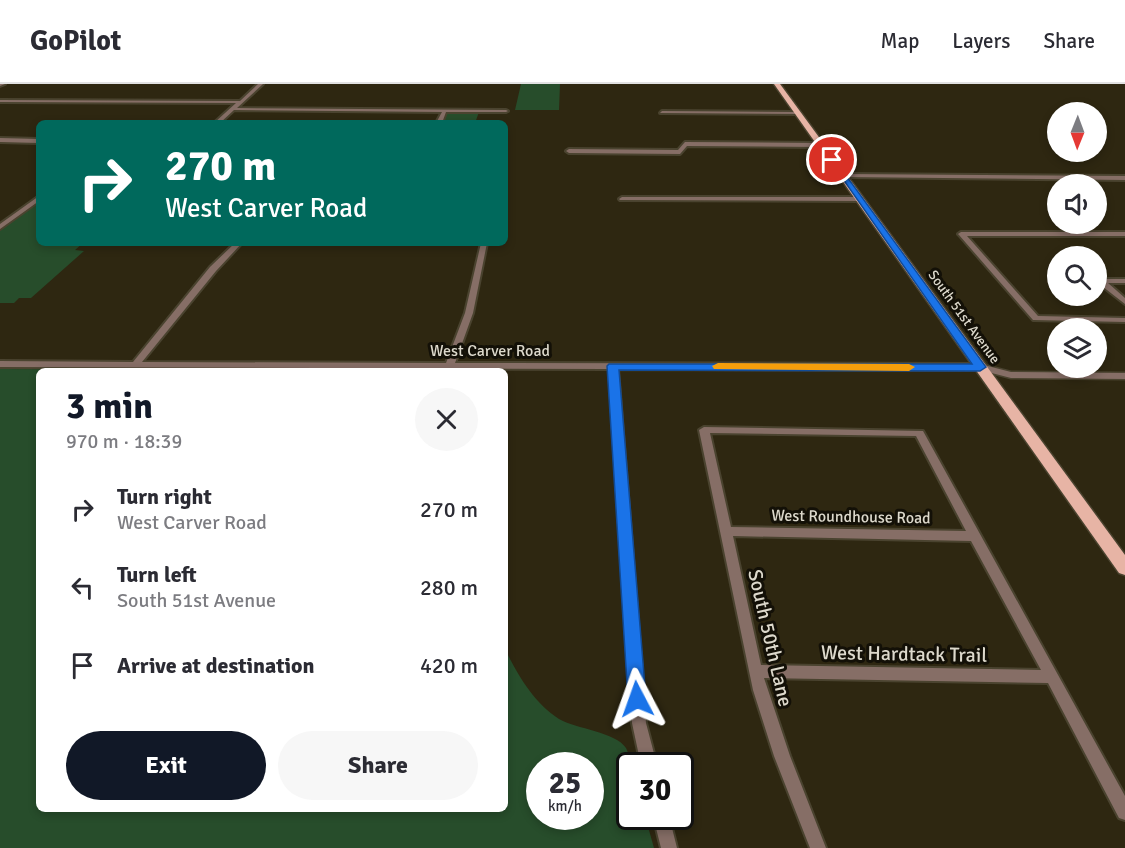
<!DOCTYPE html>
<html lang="en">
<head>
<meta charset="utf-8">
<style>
	:root { --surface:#fff; --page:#f7f7f7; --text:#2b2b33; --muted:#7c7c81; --line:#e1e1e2; --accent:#111827 }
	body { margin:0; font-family:Signika,sans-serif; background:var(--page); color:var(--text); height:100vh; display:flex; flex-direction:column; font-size:22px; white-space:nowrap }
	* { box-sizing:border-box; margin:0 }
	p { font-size:20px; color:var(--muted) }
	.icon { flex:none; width:33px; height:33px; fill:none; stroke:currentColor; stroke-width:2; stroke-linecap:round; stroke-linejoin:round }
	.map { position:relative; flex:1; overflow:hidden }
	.details { position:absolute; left:36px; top:284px; width:472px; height:444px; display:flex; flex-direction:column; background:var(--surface); border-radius:9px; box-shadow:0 3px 9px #0003 }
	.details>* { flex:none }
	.banner { position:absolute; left:36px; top:36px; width:472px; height:126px; border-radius:9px; box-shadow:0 3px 9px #0003; background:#00695c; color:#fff; overflow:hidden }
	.needle { width:39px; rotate:181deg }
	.tools { position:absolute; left:1047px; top:18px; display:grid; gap:12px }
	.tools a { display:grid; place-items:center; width:60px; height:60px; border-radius:50%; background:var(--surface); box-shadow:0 3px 9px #0003; font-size:30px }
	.speed { position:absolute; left:526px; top:668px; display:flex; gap:12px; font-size:30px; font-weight:700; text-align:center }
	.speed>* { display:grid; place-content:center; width:78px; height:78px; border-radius:50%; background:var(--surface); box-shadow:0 3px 9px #0003; line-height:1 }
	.speed small { font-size:15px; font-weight:400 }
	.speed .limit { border:3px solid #111; border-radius:9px; background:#fff; color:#111 }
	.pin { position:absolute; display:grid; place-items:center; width:51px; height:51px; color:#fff; margin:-26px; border:3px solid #fff; border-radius:50%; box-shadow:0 2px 6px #0007 }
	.me { position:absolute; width:66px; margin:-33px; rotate:356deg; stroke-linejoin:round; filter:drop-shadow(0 0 4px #0008) }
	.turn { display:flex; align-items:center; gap:21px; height:126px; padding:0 30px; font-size:27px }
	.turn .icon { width:78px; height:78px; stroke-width:2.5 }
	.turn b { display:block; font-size:42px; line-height:51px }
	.round { display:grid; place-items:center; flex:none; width:63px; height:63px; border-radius:32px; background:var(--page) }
	.headline { display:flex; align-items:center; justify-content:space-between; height:102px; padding:0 30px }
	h1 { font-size:36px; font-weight:700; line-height:45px; color:var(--accent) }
	.action { display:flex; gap:12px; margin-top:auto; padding:12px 30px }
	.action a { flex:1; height:69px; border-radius:36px; background:var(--accent); color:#fff; font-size:24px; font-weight:700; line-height:69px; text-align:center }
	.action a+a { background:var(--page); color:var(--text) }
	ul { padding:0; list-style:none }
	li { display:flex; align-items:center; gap:18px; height:78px; padding:0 30px }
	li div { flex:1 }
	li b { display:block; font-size:22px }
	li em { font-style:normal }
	header { display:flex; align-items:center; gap:36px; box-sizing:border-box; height:84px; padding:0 30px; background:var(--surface); border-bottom:2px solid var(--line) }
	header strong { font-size:28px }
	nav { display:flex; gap:33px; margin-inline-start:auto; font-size:21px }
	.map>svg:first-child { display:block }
</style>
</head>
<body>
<header>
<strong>GoPilot</strong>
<nav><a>Map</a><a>Layers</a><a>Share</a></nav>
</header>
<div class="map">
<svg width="1125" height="764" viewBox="0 0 1125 764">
	<rect width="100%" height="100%" fill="#2e2711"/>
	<path fill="#274d2b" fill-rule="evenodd" d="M521,0h39l-1,26h-44z
		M452,28h27l-4,11h-34l4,-10z
		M39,116v43h44l-8,7 9,1 -53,47h-12l-5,5h-14v-74z
		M0,285l399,1h-360v438h467v-157c12,25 29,53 53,68 17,10 57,13 67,29 8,14 4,51 4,68h15l9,32h-654zM540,681h51v51h-51z"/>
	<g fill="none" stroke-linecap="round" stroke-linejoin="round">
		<defs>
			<path id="minor" d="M0,0h5l-5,2z
				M258,0h5l-26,24 269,2 2,1 -2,1h-60l-4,11h-6l6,-11 -208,-2 -14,13h-6l22,-20 -236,-1v-2l240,1z
				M662,27l135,1 2,1 -2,1 -137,-1z
				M0,54l39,1v4l-39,-1z
				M685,58l135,1 3,2 -3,2 -133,-1 -7,8 -111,-1 -3,-2 3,-2 109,1z
				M843,90l282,2v4l-284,-3 -1,-1z
				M39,112v5l-39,28v-5z
				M622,113h238l3,2 -3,2 -240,-1 -1,-1z
				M961,148h164v4h-158l71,80 87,2v4l-92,-2 -74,-85 -1,-1z
				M235,159h7l-26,28 -74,91 304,1 19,-50 16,-70h6l-14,70 -18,50 525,1 4,3 -4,3 -362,-1 28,354 11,42h-16l-9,-42 -23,-354 -609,-2v-6l133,1 77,-95z
				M1098,195h27v4h-17l17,15v6l-27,-21z
				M704,343l219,4 202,365v24l-6,-2 -71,-135 -284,-5 26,78 36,92h-16l-36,-92 -21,-66 -54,-260zM710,349l206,3 50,95 -235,-4zM733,452l238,5 70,129 -280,-5z
				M653,732h16l8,32h-16z"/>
			<path id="tertiary" d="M980,280l31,8 114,1v6l-114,-1 -35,-9 -1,-2z"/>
			<path id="primary" d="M774,0h6l345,471v20l-6,-2z"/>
		</defs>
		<use href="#minor" stroke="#4a432f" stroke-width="4"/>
		<use href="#tertiary" stroke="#4a432f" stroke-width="3"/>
		<use href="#primary" stroke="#4a432f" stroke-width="3"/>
		<use href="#minor" fill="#866e66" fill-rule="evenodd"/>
		<use href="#tertiary" fill="#866e66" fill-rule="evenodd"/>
		<use href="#primary" fill="#e7b4a5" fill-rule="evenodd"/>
	</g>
	<path fill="#1a73e8" stroke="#114b97" stroke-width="1.5" d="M829,75h5l152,208 -6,4 -361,-1 27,329 -2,7 -7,2 -6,-2 -3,-7 -21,-333 2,-2h363z"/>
	<path fill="#f59e0b" d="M718,279l191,1 6,3 -6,4 -195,-2 -2,-3z"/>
	<g text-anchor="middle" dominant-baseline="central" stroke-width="6" stroke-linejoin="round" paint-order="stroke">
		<g font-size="14" fill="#ddd9cc" stroke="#131007">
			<text transform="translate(964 233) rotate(54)">South 51st Avenue</text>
		</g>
		<g font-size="16" fill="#ddd9cc" stroke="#131007">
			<text x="490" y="267">West Carver Road</text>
			<text transform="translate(851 433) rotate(1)">West Roundhouse Road</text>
		</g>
		<g font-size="20" fill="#ddd9cc" stroke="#131007">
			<text transform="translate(770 554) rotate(77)">South 50th Lane</text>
			<text transform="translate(904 570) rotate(1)">West Hardtack Trail</text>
		</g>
	</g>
</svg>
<div class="tools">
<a><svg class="needle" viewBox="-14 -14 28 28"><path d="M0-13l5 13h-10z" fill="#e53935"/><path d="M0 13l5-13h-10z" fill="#7c7c81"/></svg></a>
<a><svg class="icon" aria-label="sound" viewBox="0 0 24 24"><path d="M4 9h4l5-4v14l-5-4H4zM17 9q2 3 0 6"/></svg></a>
<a><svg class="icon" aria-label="search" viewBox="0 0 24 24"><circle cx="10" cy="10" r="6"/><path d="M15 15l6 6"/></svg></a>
<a><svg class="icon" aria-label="layers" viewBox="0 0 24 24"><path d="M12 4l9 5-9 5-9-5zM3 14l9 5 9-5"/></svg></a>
</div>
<div class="speed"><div>25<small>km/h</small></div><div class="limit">30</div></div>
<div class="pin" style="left:832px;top:76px;background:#d93025"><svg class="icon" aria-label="arrive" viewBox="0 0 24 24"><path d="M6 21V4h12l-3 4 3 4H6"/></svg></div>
<svg class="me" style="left:637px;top:615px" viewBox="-20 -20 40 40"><path d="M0-17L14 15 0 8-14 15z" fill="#1a73e8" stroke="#fff" stroke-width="4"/></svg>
<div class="banner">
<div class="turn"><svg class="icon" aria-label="right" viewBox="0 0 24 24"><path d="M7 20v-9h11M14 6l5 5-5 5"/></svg><div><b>270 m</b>West Carver Road</div></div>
</div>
<section class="details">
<div class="headline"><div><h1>3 min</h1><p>970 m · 18:39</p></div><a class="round"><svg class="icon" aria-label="close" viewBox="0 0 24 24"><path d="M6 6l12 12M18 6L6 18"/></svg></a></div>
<ul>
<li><svg class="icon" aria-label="right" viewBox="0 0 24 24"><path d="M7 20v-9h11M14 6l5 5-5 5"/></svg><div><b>Turn right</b><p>West Carver Road</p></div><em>270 m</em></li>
<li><svg class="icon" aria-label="left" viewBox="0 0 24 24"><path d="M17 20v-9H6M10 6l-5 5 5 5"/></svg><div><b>Turn left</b><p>South 51st Avenue</p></div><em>280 m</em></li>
<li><svg class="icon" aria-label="arrive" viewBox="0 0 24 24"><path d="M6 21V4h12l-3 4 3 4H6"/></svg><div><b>Arrive at destination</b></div><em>420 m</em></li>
</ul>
<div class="action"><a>Exit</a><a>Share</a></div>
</section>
</div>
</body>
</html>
